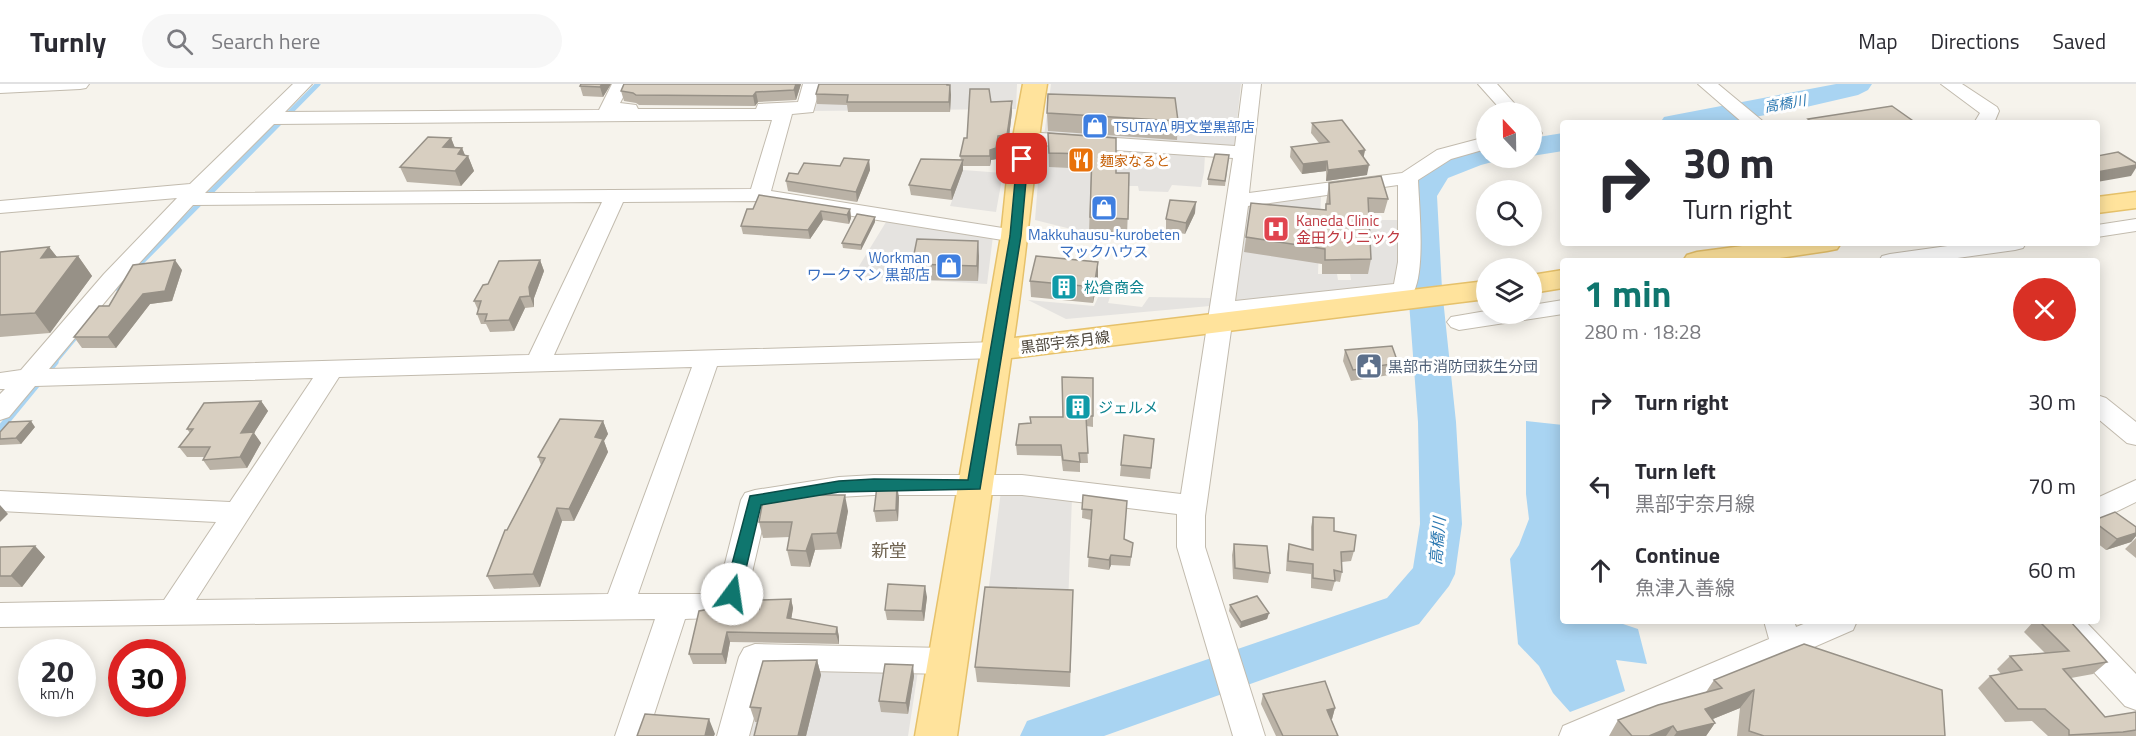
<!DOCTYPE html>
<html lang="en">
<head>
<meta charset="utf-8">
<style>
	:root { --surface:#fff; --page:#f7f7f7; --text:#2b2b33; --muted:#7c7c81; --line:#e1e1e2; --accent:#0f766e }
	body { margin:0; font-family:"Titillium Web","Noto Sans JP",sans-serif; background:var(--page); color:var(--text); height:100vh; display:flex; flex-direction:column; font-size:22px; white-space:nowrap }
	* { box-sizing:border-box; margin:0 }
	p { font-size:20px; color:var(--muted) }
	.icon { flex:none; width:33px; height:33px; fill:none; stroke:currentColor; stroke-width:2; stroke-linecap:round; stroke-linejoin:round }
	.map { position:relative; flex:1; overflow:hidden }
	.sheet { position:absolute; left:1560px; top:174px; width:540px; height:366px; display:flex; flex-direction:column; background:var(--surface); border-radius:6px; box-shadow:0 3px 15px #0003 }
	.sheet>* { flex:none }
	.guide { position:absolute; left:1560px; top:36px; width:540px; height:126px; border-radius:6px; box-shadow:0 3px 15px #0003; background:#fff; color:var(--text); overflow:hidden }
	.needle { width:39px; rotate:338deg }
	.fabs { position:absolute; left:1476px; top:18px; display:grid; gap:12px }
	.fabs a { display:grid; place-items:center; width:66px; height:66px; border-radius:50%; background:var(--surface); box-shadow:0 3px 15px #0003; font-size:30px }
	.speed { position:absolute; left:18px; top:555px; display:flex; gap:12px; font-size:30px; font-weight:700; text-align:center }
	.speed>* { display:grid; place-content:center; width:78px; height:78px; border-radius:50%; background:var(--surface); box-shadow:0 3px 15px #0003; line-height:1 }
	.speed small { font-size:15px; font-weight:400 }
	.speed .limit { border:9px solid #d22; background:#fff; color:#111 }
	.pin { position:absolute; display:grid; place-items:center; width:51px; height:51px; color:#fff; margin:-26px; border-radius:12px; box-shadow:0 3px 9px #0006 }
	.me { position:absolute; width:66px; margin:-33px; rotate:14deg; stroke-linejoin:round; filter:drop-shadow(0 0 4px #0008) }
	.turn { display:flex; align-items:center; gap:21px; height:126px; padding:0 24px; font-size:27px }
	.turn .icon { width:78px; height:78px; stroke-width:2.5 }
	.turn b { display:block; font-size:42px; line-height:51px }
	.round { display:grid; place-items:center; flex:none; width:63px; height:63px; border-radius:32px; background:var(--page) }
	.head { display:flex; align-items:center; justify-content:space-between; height:102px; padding:0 24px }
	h1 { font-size:36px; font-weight:700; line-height:45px; color:var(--accent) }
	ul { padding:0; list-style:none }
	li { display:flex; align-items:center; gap:18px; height:84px; padding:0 24px }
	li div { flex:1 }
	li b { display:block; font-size:22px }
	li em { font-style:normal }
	header { display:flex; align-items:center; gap:36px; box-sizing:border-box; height:84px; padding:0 30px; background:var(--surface); border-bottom:2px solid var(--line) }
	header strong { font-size:28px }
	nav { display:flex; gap:33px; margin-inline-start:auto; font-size:21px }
	.search { width:420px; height:54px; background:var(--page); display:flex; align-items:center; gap:15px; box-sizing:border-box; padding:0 21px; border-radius:33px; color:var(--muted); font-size:22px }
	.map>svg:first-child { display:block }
</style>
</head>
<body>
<header>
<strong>Turnly</strong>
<div class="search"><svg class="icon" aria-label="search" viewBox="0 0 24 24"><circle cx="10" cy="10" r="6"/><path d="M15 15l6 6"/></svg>Search here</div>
<nav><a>Map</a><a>Directions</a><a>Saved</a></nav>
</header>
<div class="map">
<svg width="2136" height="652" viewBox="0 0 2136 652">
	<rect width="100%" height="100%" fill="#f6f3ec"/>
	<path fill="#e5e3e0" d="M819,0h198l-1,25 -204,2z
		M1051,0h190l-7,64 -190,-12z
		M1041,60l164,10 -1,18 -3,15 -29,-2 -4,7 -29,-1 -1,-5h-9l-2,57 -92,-23z
		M963,86l40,3 -7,39 -46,-6z
		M1321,112l-3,78h19l1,6h13l-1,-6 16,-54h32l1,41 -5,23 -161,18 13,-96z
		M886,138l107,14 -6,48 -134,-8z
		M1103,203l10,1 -5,15 34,4 7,-10 61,1v8l-144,13 -38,-19 66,6z
		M1001,407l71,6 -4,109 -81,-4z
		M760,584l158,3 -10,65h-166z"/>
	<path fill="#a9d4f2" d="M1526,337l37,4v196h59l1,3 15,5 9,35 -31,-4 9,31 -55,21 -17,-19 -14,-27 -21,-22 -8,-85 9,-14 10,-26 -3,-25z"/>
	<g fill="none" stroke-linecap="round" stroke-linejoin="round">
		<path stroke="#a9d4f2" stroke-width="5" d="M116,204l202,-204
			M54,279l25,-30"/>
		<path stroke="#a9d4f2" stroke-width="7" d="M0,345l55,-67"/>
		<path fill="#a9d4f2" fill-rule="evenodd" d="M1836,0h36l-4,6 -10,5 -56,13 -79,15h-63l4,-6 10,-2z
			M1563,49v18l-31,5v-18z
			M1486,62v12h13l-3,3 -15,4 -33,13 -11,18 5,93 14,133 6,102 -7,50 -6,12 -30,38 -315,112h-84l7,-15 360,-123 26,-30 7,-44 -2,-102 -10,-133 -1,-93 20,-30 37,-15z"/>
		<defs>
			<path id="minor" d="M0,0h89l-3,4 -6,1 -80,4z
				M293,0h19l-27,28 314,-2 13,-26h18l-10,19 16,2 2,4h118l2,-5 40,-2 5,-18h18l-8,28 -21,2 -21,77 244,39 8,1 3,5 -3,5 -8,1 -256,-41 -136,1 -69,153 443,-13 9,2 3,6 -3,6 -9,2 -280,8 -79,228h71l10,-7 22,-87 4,-7 10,-3 84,-13 35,-2h148l159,19 52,-336 -207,-14 -7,-2 -3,-4 3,-4 7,-2 209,14 8,-62h18l-12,109 153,-20 35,-23 49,-13v12l-35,10 -33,21c1,27 8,94 -6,115l-179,21 -28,200v31l60,189h-32l-56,-189v-33l-155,-19h-148l-35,2 -72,11 -20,86c-13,25 -38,24 -62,25l-38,117h-32l40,-117 -655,8v-24l164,-3 52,-78 -216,-11v-20l230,11 83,-124 -278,8 -26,31 -9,3v-26l5,-5h-5v-16l21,-3 83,-96 73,-76 -177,15v-12l190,-17zM772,36l-21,69 -546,4 69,-69zM1398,101v77l-4,22 -159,17 13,-95zM602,118l-73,153 -480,14 71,-85 73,-79zM692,283l-84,227 -412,6 143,-223z
				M1478,0h19l25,28h-19z
				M1698,0h20l47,39h-22z
				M1941,0h21l35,23 2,4 -5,12h-20l6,-10z
				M1532,43l7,2 3,4 -3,5 -7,2z
				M2136,135v12l-39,6v-12z
				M1969,159h57l-3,5 -8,2 -79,11h-57l3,-5 8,-2z
				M1563,216v14l-104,16 -8,-3 -4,-5 4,-5 35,-6v3h46v-9z
				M2097,311l9,3 30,24v23l-9,-2 -30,-25z
				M2136,396v22l-39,19v-23z
				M1764,537h30l2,6 15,-6h46l-4,9 -243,106h-51l4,-10 206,-87z
				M2051,537h34l51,53v36l-11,-4 -70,-76z
				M755,560l191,4 11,4 5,9 -5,9 -11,4 -179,-4 -18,66h-32l22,-79 5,-9z"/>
			<path id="major" d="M1023,0h24c-14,84 -20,169 -33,254l472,-57v18l-475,59 -54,378h-42l86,-500 8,-77z
				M2136,108v16l-39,5v-16z
				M1765,159h76l-4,6 -10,2 -68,10h-76l4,-6 10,-3z
				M1563,186v18l-31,5v-18z"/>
		</defs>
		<use href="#minor" stroke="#c2bbae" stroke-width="2"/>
		<use href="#major" stroke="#e6c16a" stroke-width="3"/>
		<use href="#minor" fill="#fff" fill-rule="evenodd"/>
		<use href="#major" fill="#ffe39c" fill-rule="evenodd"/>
	</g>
	<path fill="#bab2a6" d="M611,0l-8,13 -20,-1 -3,-10z
		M624,0h177l-5,16 -38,2 -3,4 -116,-1 -3,-2 -12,-2 -3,-10z
		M819,0h130l2,11 -1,17h-102l-1,-7 -30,-1 -1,-10z
		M1012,17v10l-4,35h-10l-1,13 -6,1 -1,6h-27v4l-11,30 -41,-5 -2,-10 52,-25 -1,-4 7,-18 24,-36z
		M1047,29l131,8 -1,19 -129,-9z
		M1808,35l108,4h-110z
		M1312,39l53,27 -2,7 4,18 -41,6v-10l-24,3 -12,-17 1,-10 28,-4 -8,-10z
		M1048,49l68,5v35h13l-2,61 -38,-1 2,-64 -42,-2z
		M451,54l4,10h7l3,7 3,1 6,15 -13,15 -54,-4 -7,-15z
		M1229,71l-4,31 -17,-1v-6z
		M869,76l1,10 -13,32 -69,-11 -2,-10 12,-7z
		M1329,99l59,16 -4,14h-15l2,46 -3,15h-46v-10l-78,-12 7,-49 74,7z
		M747,125h103l1,9 -2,6 -26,-4 -13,19 -67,-5 -2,-8z
		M1195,129l-10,21 -19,-4v-11z
		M875,138l-14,28 -18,-2 -1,-5z
		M49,163l8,10 21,-1 14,20 -42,57 -50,4v-85z
		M979,172l-1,25 -64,-1 -2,-16z
		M540,176l4,11 -10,27v9l-9,1 -11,23 -24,1 -4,-8h-5l-4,-10 1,-4 -4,-9 14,-17z
		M182,186l-10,31 -22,3 -34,44h-34l-8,-11 35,-31z
		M1098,194l-5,25 -62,-6 -1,-16z
		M1345,266l53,13 -2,11 -45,7 -8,-20z
		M1093,294v49l-7,-1 2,37h-8v9l-17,-1 -2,-15 -44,-1 -1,-10 14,-22 32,-6z
		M261,317l7,10 -14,22 7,10 -14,25 -37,2 -7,-10 1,-3h-17l-8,-10 11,-14 -3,-4z
		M603,337l5,13 -4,7 4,11 -34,69h-12l-22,66 -46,2 -7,-13 20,-46 34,-65 -3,-8z
		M35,343l-14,17 -21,1v-13z
		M1154,355l-4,40 -30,-3 1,-11z
		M1083,411l49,57 -2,14 -19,-1 -2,5 -21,-3 3,-47 -9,-2z
		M899,413l-1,24 -22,1 -2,-11z
		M848,427l-7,38 -26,1 -5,17 -19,-1 -4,-16 3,-13 -27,1 -4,-16z
		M1313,433l21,14 20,20 -3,10 -9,1v10l-2,10 -5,-1 -3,10 -21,-3v-14l-25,-3 1,-17 2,-10 22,6v-23z
		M2097,435l39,8v9l-5,6 -25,8 -9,-7z
		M2136,454v20l-11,-9z
		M1234,460l36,29 -2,10 -35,-4 -1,-24z
		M35,462l10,11 -23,30h-22v-40z
		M1073,506l-3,97 -93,-5 -2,-15z
		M927,513l-3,24 -37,-1 -2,-10z
		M791,515l2,9 -2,11 46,8 2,10v7l-109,-2 -4,22h-33l-4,-10 70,-45z
		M1230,521l39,8 -2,6 -27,9 -11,-17z
		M2034,537h36l37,41 -14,12 -22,4 34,39 31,-5v24h-88l-16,-15 -27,1 -27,-34 12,-12 11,-2 -4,-5 13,-13 35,-3 -21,-21z
		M817,576l4,15 -15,61h-52l3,-14h-2l-5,-15z
		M914,592l-6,38 -27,-2 -2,-11z
		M1714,596l231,56h-208l3,-28 -27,11 2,4 -9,13h-97l9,-16 88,-28z
		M1263,610l72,14 -3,11h-1l7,17h-62l-15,-32z"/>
	<path fill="#979187" d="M602,0h9l-8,13 -3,-10z
		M796,0h5l-5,16 -2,-10z
		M950,1l1,10 -1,17 -1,-10z
		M756,8l2,10 -3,4 -2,-10z
		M1012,17v10l-4,35 -1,-11z
		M998,52v10l-1,13 -6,1 -1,6v-16z
		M451,54l6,15 -14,-6z
		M462,64l4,10 2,-2 6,15 -13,15 -6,-15 3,-17z
		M1365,66l-2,11 -4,-10z
		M869,76l1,10 -13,32 -1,-10z
		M963,76v10l-11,30 -1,-10z
		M1327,77l-1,10 -24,3 1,-10z
		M1369,81l-2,10 -41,6 2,-11z
		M2136,81v3l-5,8 -34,6v-10z
		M1196,118l-1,11 -10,21 1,-11z
		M850,125l1,9 -2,6 -2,-9z
		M821,127l2,9 -13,19 -2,-9z
		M875,133v5l-14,28v-5z
		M978,157l1,15 -1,25 -1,-15z
		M49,163l15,19 -23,-8z
		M78,172l14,20 -42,57 -15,-20z
		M175,176l7,10 -10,31 -22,3 -34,44 -8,-11 35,-43z
		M540,176l4,11 -10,27v9l-4,-11 -1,-9z
		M1098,178v16l-5,25 1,-16z
		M520,213l5,11 -11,23 -5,-11z
		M261,317l7,10 -14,22 7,10 -14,25 -7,-11 1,-24z
		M31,337l4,6 -14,17 -5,-6z
		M603,337l5,13 -4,7 4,11 -34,69 -5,-12 26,-72z
		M897,402l2,11 -1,24 -2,-11z
		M845,411l3,16 -7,38 -4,-16z
		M0,421l8,9 -8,8z
		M557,424l5,13 -22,66 -7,-13z
		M2136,449v3l-5,6 -25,8 11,-11z
		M812,450l3,16 -5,17 -4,-16z
		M35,462l10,11 -23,30 -11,-11z
		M1111,471v10l-2,5v-10z
		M925,502l2,11 -3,24 -2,-10z
		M791,515l2,9 -3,19 -3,-9z
		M1269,529l-2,6 -27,9 1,-6z
		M837,543l2,10v7l-3,-10z
		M727,548l3,10 -4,22 -4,-10z
		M817,576l4,15 -15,61h-8z
		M913,581l1,11 -6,38 -2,-11z
		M1754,606l-14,18 -47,19 12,-18z
		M1335,624l-3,11 -8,1 3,-10z
		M709,635l6,15 -1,2h-9z
		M1715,639l-9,13h-32l3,-4z
		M1673,642l-7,10h-17z"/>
	<path fill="#d8cfc1" stroke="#979187" stroke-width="1.5" d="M581,0h21l-2,3 -20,-1z
		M624,0h172l-2,6 -38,2 -3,4 -117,-1 -3,-2 -12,-2z
		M819,0h128v1h3l-1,17h-102l1,-7 -32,-1z
		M970,5h19l2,13 21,-1 -5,34 -9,1 -2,12 -6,2v6h-30l4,-18h3z
		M1048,10l127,4 3,23 -131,-8z
		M1892,22l24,17h-103l-5,-4z
		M1342,36l23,30 -6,1 10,14 -41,5 -1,-9 -24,3 -12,-17 38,-5 -17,-19z
		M1048,49l68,5v35h13l-1,46 -38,-2 2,-63 -43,-1z
		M428,53l23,1 -8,9 19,1 -4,6 10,2 -13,15 -55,-4z
		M2118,68l18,11v2l-39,7v-16z
		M1215,70l14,1 -4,26 -17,-2z
		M844,74l25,2 -13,32 -70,-11 3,-8 9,1 6,-11 36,3z
		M921,75l42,1 -12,30 -42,-5z
		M1381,92l7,23 -20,-1 3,61 -46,1v-11l-79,-12 5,-34 75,7v-6h4l-1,-21z
		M759,111l91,14 -3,6 -26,-4 -13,19 -67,-4 6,-17h6z
		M1170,116l26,2 -10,21 -20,-4z
		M857,130l18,3 -14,28 -19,-2z
		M917,155l61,2 -1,25 -65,-2z
		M49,163l-8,11 37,-2 -43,57 -35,2v-63z
		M1036,172l62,6 -4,25 -64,-6z
		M175,176l-10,31 -22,3 -35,43h-34l25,-31h10l24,-41z
		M540,176l-11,27 1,9 -10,1 -11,23 -24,1 2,-7h-10l4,-13h-7l9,-16 5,-1 11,-23z
		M1392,262l6,17 -45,7 -8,-20z
		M1062,293l31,1v38h-7l2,37h-9l1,9 -17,-2 -2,-15h-45l3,-21 12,-1 -1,-6h33z
		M261,317l-20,32 13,-1 -14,25 -37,3 7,-13h-31l14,-18h-6l17,-26z
		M560,335l43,2 -8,16 8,2 -34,70 -12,-1 -24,66 -46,2 18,-46h2l38,-72 -7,-1z
		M31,337l-15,17 -16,1v-7l9,-10z
		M1124,351l30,4 -3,29 -30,-3z
		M877,402h20l-1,24 -22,1z
		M764,411h81l-8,38 -25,1 -6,17 -19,-1 5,-28h-33z
		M1083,411l44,6 -3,38 9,4 -2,14 -20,-2 -2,5 -21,-3 4,-47 -10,-1z
		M2115,428l21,15v6l-19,6 -20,-15v-5z
		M1313,433l21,1v13l22,4 -2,16 -13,1 1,20 -8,-2 1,11 -22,-3v-14l-25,-3 1,-17 24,6z
		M1234,460l33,2 3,27 -35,-5z
		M35,462l-24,30h-11v-29z
		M888,500l37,2 -3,25 -37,-1z
		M985,503l88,3 -3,82 -95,-5z
		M1257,512l12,17 -28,9 -11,-17z
		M791,515l-4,19 50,9 -1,7 -109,-2 -5,22h-33l10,-43 16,-3 44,1 2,-9z
		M2039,537h31l37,41 -44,7 42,48 31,-5v18l-13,2 -54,3v-5l-24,-21h-27l-28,-33 32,-6 -12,-14 59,-5z
		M1804,560l138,46 3,46h-181l-15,-5 5,-41 -49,19 10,14 -38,9 -4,-6 -24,10h-17l-14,-16 40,-15 64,-17 -8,-8z
		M817,576l-19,76h-44l7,-28 -11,-1 13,-46z
		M885,580l28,1 -7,38 -27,-2z
		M1325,597l10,27 -8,2 11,26h-55l-20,-42z
		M645,630l64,5 -4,17h-68z"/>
	<path fill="#0f766e" stroke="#0a4d48" stroke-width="1.5" d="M1022,72l6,3 -7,77 -41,253 -141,3 -78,13 -21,89 -2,4 -6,2 -5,-2 -3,-4 26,-98 89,-15 35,-2 94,1 42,-244 7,-77z"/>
	<defs>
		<symbol id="shop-square" viewBox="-11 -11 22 22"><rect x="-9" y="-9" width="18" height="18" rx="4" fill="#3f7fe0" stroke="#fff"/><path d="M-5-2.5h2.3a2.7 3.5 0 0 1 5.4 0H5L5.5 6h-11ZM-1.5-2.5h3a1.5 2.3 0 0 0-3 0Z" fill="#fff"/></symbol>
		<symbol id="restaurant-square" viewBox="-11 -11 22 22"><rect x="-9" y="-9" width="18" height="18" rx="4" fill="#e8710a" stroke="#fff"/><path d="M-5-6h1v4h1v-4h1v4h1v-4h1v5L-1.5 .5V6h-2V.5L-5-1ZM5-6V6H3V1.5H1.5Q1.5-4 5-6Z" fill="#fff"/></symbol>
		<symbol id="hospital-square" viewBox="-11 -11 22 22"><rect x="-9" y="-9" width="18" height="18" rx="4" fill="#e0444e" stroke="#fff"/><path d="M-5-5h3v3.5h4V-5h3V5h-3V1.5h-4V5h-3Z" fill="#fff"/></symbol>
		<symbol id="building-square" viewBox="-11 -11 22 22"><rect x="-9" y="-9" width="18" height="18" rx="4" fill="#0f9aa8" stroke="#fff"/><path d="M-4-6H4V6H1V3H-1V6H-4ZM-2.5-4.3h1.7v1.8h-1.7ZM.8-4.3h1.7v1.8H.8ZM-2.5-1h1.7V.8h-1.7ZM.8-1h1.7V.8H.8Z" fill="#fff"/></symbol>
		<symbol id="civic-square" viewBox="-11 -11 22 22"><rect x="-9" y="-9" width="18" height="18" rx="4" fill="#5c6f8a" stroke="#fff"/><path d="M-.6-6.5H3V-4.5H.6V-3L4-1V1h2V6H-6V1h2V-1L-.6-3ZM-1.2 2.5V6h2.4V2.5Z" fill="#fff"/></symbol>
	</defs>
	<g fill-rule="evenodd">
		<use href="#shop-square" x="1080" y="27" width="30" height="30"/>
		<use href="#restaurant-square" x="1066" y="61" width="30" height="30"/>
		<use href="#shop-square" x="1089" y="109" width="30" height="30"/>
		<use href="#hospital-square" x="1261" y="130" width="30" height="30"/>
		<use href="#shop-square" x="934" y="167" width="30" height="30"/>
		<use href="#building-square" x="1049" y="188" width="30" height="30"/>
		<use href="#civic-square" x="1354" y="267" width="30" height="30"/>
		<use href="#building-square" x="1063" y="308" width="30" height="30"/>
	</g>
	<g text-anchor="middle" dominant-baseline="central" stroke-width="6" stroke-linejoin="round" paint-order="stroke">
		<g font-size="14" font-style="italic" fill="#2e7ab2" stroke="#fff">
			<text transform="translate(1785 19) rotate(-10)">高橋川</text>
		</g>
		<g font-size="14" fill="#366cbe" stroke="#fff" text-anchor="start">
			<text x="1114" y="42">TSUTAYA 明文堂黒部店</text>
		</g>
		<g font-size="14" fill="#c56008" stroke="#fff" text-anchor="start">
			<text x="1100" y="76">麺家なると</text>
		</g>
		<g font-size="15" fill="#be3a42" stroke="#fff" text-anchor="start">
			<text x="1296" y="136">Kaneda Clinic<tspan x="1296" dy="17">金田クリニック</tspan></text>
		</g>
		<g font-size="15" fill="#366cbe" stroke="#fff">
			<text x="1104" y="150">Makkuhausu-kurobeten<tspan x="1104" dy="17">マックハウス</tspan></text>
			<text x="930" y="173" text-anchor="end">Workman<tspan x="930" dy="17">ワークマン 黒部店</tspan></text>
		</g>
		<g font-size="15" fill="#0d838f" stroke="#fff" text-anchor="start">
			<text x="1084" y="203">松倉商会</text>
			<text x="1098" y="323">ジェルメ</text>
		</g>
		<g font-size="15" fill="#4b4439" stroke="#fff">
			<text transform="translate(1065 258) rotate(-7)">黒部宇奈月線</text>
		</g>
		<g font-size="15" fill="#4e5e75" stroke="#fff" text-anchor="start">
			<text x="1388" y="282">黒部市消防団荻生分団</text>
		</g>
		<g font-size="16" font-style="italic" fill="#2e7ab2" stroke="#fff">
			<text transform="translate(1437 457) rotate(-85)">高橋川</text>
		</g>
		<g font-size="18" fill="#6e6250" stroke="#fff">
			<text x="889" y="466">新堂</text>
		</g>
	</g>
</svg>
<div class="fabs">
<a><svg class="needle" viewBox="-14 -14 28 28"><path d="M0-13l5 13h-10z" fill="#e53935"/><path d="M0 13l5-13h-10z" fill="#7c7c81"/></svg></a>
<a><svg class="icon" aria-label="search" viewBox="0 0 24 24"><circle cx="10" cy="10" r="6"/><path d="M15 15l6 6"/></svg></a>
<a><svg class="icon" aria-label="layers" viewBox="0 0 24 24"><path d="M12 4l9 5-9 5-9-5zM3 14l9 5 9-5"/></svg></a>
</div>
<div class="speed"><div>20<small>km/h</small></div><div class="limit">30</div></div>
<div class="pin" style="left:1022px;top:75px;background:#d93025"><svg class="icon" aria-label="arrive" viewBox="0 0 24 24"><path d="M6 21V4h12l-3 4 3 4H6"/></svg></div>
<svg class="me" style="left:732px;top:510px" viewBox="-20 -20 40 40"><circle r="19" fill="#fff"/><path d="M0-13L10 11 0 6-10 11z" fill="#0f766e"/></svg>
<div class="guide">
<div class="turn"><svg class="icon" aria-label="right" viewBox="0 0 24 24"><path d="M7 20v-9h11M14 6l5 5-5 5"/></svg><div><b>30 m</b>Turn right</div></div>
</div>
<section class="sheet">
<div class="head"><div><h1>1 min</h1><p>280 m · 18:28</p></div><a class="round" style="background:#d93025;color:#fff"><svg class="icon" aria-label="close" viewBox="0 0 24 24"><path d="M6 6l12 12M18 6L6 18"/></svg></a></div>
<ul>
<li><svg class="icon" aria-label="right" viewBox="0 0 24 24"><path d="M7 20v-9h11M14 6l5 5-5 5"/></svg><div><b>Turn right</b></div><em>30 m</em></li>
<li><svg class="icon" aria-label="left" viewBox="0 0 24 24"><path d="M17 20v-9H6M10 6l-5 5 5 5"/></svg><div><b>Turn left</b><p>黒部宇奈月線</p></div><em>70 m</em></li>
<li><svg class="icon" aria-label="ahead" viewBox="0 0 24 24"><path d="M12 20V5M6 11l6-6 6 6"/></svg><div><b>Continue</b><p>魚津入善線</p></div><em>60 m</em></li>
</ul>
</section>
</div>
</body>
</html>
